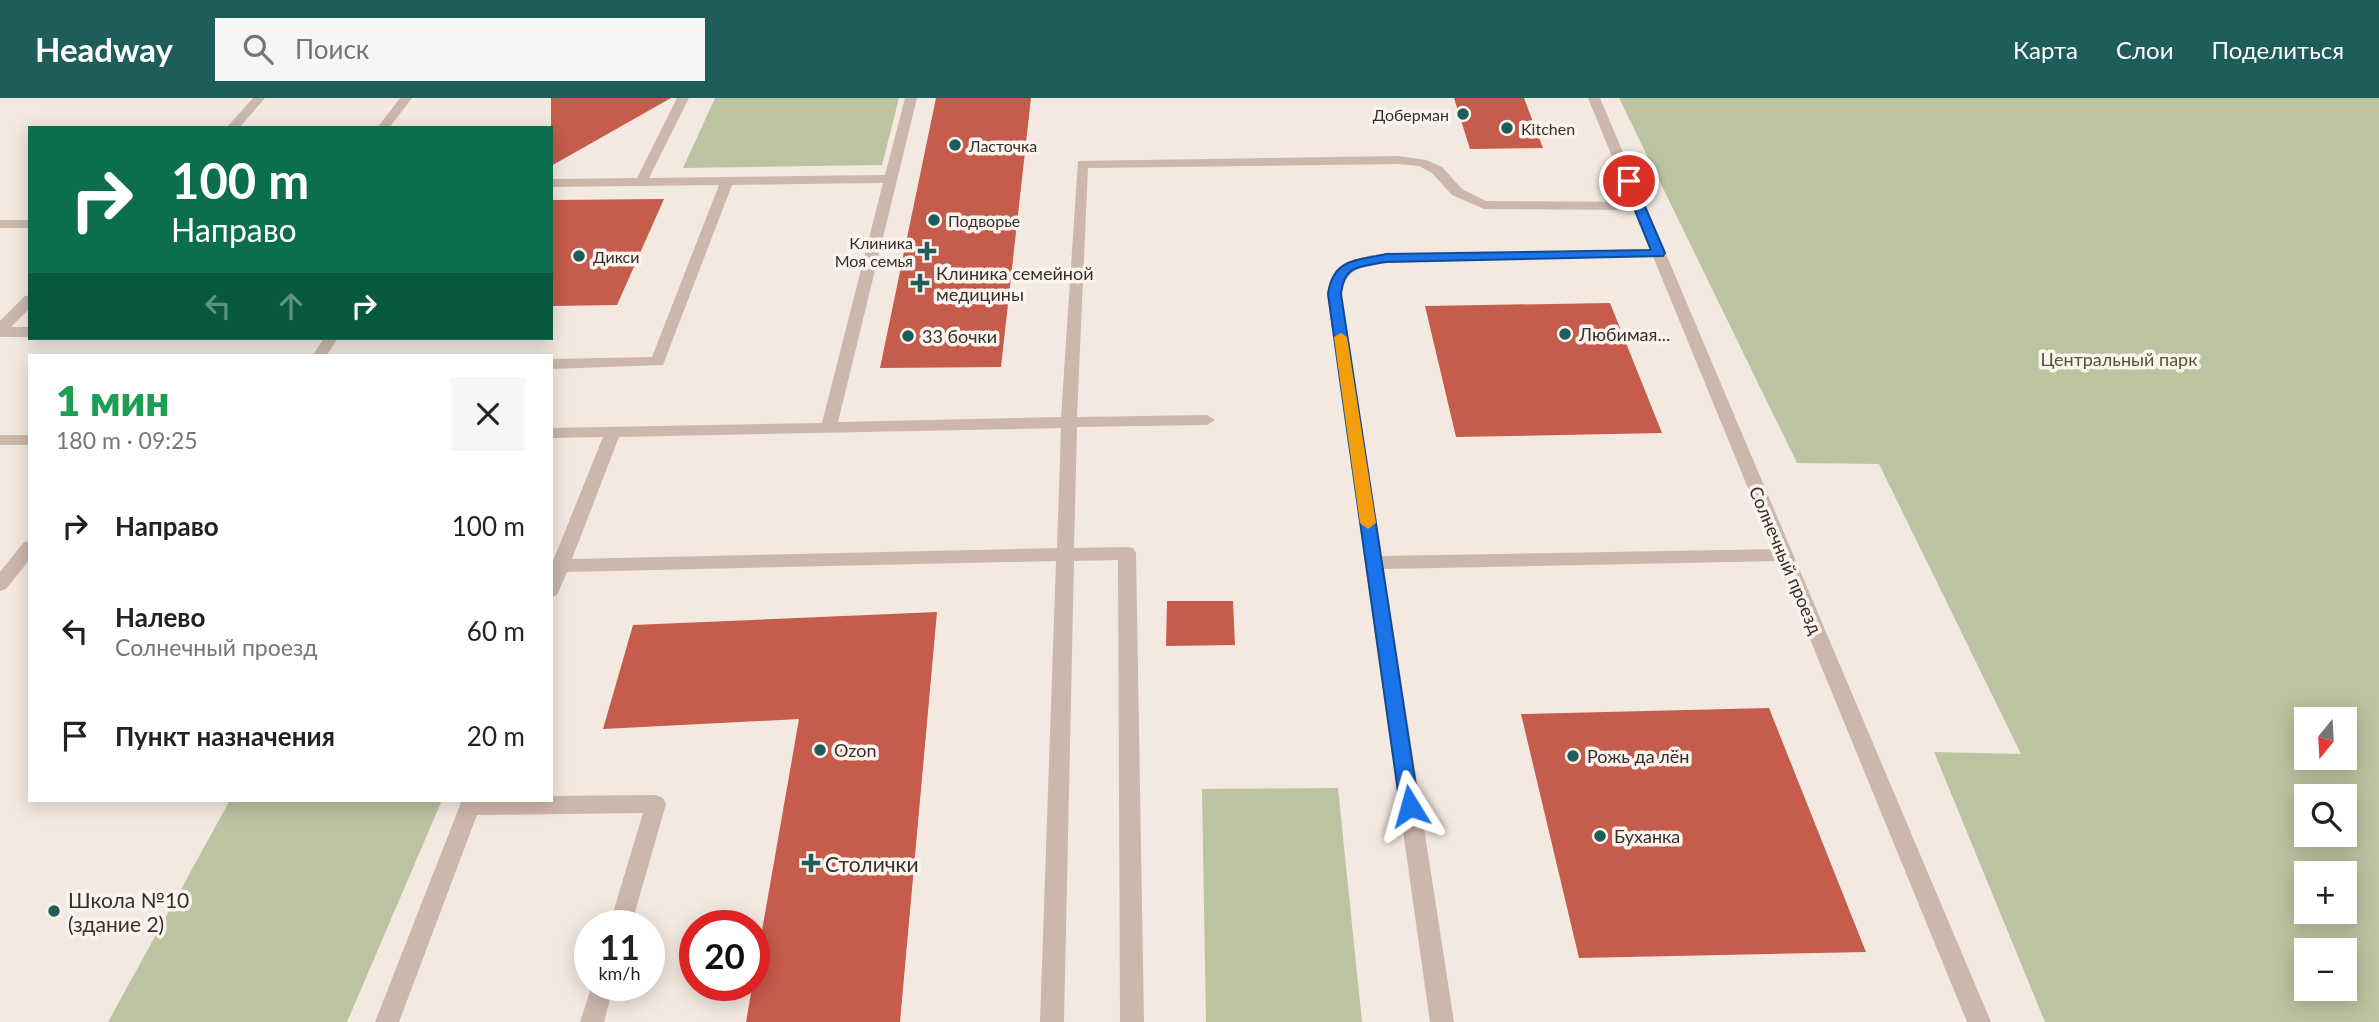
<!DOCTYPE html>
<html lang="ru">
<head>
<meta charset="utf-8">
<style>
	:root { --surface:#fff; --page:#f6f6f6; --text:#222; --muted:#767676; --accent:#1f5d5a }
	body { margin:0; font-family:Lato,sans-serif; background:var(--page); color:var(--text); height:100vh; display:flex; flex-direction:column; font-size:26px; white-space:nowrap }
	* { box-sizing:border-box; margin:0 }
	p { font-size:23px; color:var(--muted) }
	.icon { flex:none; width:38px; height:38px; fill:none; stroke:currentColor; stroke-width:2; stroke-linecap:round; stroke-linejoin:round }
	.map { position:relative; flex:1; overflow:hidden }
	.panel { position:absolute; left:28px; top:256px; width:525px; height:448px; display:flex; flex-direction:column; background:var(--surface); border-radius:0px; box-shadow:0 4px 18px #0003 }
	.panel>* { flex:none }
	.top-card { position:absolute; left:28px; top:28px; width:525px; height:214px; border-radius:0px; box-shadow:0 4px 18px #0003; background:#0b6e4f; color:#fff; overflow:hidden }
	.needle { width:46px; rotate:198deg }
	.buttons { position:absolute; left:2294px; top:609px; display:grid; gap:14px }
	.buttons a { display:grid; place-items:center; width:63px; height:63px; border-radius:0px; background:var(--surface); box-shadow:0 4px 18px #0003; font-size:35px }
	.speed { position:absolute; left:574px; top:812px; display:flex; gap:14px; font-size:35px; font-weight:700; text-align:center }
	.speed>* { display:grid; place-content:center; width:91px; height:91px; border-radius:50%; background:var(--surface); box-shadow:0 4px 18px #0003; line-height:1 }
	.speed small { font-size:18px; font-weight:400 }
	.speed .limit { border:10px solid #d22; background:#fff; color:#111 }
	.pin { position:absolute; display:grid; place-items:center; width:60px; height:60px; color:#fff; margin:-30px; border:4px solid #fff; border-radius:50%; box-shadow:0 2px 7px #0007 }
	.me { position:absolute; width:77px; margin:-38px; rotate:352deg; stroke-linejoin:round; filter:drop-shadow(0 0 5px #0008) }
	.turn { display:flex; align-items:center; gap:24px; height:147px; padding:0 28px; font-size:32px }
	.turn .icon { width:91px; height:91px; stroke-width:2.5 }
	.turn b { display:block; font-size:49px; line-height:60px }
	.lanes { display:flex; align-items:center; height:66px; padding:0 28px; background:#0003; justify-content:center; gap:35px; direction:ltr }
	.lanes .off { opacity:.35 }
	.round { display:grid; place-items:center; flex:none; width:74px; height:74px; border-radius:0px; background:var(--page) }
	.summary { display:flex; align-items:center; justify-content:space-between; height:119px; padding:0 28px }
	h1 { font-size:42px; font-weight:800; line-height:52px; color:#1e9e55 }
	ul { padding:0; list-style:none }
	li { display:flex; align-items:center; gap:21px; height:105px; padding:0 28px }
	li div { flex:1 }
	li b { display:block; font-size:26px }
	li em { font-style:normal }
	header { display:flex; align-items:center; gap:42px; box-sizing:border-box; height:98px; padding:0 35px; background:var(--accent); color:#fff }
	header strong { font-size:33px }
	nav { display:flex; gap:38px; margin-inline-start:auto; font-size:24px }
	.search { width:490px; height:63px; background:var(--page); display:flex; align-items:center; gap:18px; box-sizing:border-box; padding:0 24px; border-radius:0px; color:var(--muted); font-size:26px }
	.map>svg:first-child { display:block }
</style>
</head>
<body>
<header>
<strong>Headway</strong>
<div class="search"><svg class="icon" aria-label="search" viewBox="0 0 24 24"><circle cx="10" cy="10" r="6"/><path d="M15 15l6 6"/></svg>Поиск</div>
<nav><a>Карта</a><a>Слои</a><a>Поделиться</a></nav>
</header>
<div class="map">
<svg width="2379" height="924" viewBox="0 0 2379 924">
	<rect width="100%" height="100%" fill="#f4e9e1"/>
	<path fill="#bbc3a0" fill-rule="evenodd" d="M715,0h184l-17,67 -199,3z
		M1619,0h760v924h-334l-111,-270 87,2 -142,-290 -82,-1zM2306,621h39v39h-39zM2306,698h39v39h-39zM2306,775h39v39h-39zM2306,852h39v39h-39z
		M1338,690l24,234h-156l-4,-233z
		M230,702h212l-95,222h-239z"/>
	<path fill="#c65c4c" d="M551,0h120l-120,68z
		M936,0h95l-30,269 -121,1z
		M1454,0h70l19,50 -73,1z
		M664,101l-47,106 -66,1v-106z
		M1610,205l52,130 -206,4 -31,-131z
		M1167,503h66l2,44 -69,1z
		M937,514l-37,410h-154l53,-303 -196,10 30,-104z
		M1769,610l97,244 -287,6 -58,-244z"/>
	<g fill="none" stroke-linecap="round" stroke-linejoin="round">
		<path fill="#ccb7ac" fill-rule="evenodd" d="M253,0h12l-26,30h-13z
			M400,0h12l-23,30h-12z
			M677,0h12l-40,80 236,-3 20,-77h12l-79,324 223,-5 17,-256 320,-5 28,4 16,7 20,22 24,12 153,1 7,4 -7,4 -155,-1 -32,-14 -20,-22 -13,-7 -21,-2 -310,4 -11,249 130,-2 8,5 -8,5 -130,2 -3,121 53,-1 6,1 3,5 8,469h-24l-2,-462 -44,1 -10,461h-24l16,-461 -489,11 -10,23 -6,2v-31l52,-129 -52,1v-10l271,-5 61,-240 -151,2 -69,180 -112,4v-10l101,-2 67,-172 -168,2v-8l86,-1zM1061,330l-4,120 -485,11 47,-122z
			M0,122h30v8h-30z
			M1659,151l5,1v6l-292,7c-18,6 -27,12 -31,31l41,262 402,-7 6,1 3,5 -3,5 -6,1 -400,8 70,453h-24l-103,-728c5,-25 21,-33 44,-39z
			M30,197v13l-19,19h19v10h-30v-16l25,-25z
			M324,240h14l-11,17h-14z
			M0,337h30v10h-30z
			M30,443v18l-24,30 -6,2v-19l24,-30z
			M656,697l7,3 3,6 -35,122h-22l34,-113 -166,2 -78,207h-24l87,-222h89v-4z
			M592,887h22l-10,37h-24z"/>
		<path fill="#ccb7ac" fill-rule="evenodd" d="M1588,0h12l391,924h-24z"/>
	</g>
	<path fill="#1a73e8" stroke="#114b97" stroke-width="2" d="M1629,80l5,3 31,72 -2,3 -277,6c-26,5 -42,2 -45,32l78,512 -3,6 -6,2 -7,-2 -3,-6 -72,-512c5,-36 28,-33 58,-40l265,-4 -28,-69z"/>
	<path fill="#f59e0b" d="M1341,235l6,4 29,186 -8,6 -8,-6 -26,-186z"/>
	<g fill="#1f5d5a" stroke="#fbf3ed" stroke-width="2.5">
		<circle cx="1463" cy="16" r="7"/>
		<circle cx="1507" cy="30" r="7"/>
		<circle cx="955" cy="47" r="7"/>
		<circle cx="934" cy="122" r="7"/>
		<path d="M923.5 142.5h7v7h7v7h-7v7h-7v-7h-7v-7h7z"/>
		<circle cx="579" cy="158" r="7"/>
		<path d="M916.5 174.5h7v7h7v7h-7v7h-7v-7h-7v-7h7z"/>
		<circle cx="1565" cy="236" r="7"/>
		<circle cx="908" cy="238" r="7"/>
		<circle cx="820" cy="652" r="7"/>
		<circle cx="1573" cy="658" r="7"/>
		<circle cx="1600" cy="738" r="7"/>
		<path d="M807.5 754.5h7v7h7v7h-7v7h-7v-7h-7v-7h7z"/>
		<circle cx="54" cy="813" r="7"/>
	</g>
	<g text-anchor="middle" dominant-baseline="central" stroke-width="7" stroke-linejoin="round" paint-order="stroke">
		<g font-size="16" fill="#3a2e2b" stroke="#fbf3ed" text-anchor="start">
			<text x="1449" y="16" text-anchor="end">Доберман</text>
			<text x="1521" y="30">Kitchen</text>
			<text x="969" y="47">Ласточка</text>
			<text x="948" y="122">Подворье</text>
			<text x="913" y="144" text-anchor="end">Клиника<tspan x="913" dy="18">Моя семья</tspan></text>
			<text x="593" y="158">Дикси</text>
		</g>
		<g font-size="18" fill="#3a2e2b" stroke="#fbf3ed" text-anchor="start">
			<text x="936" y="175">Клиника семейной<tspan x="936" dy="21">медицины</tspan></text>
			<text x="1579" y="236">Любимая...</text>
			<text x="922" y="238">33 бочки</text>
			<text x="834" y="652">Ozon</text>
			<text x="1587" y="658">Рожь да лён</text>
			<text x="1614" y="738">Буханка</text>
		</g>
		<g font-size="18" fill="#4e592e" stroke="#fbf3ed">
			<text x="2119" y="261">Центральный парк</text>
		</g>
		<g font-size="18" fill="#3a2e2b" stroke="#fbf3ed">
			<text transform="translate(1786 462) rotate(67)">Солнечный проезд</text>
		</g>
		<g font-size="21" fill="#3a2e2b" stroke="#fbf3ed" text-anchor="start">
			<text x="825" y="765">Столички</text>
			<text x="68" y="801">Школа №10<tspan x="68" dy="24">(здание 2)</tspan></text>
		</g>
	</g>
</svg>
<div class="buttons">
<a><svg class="needle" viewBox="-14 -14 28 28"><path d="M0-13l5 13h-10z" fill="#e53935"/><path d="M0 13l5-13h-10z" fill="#767676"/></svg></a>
<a><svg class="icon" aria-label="search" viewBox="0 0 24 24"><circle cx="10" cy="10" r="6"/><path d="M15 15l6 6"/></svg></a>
<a>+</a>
<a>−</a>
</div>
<div class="speed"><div>11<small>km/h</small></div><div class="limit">20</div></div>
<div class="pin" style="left:1629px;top:83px;background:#d93025"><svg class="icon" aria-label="arrive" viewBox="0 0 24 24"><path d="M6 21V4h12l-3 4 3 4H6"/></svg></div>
<svg class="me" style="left:1410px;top:708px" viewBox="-20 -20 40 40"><path d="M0-17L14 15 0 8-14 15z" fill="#1a73e8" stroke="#fff" stroke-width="4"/></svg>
<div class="top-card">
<div class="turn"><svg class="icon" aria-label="right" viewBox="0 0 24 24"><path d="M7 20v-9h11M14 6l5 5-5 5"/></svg><div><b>100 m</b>Направо</div></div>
<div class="lanes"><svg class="icon off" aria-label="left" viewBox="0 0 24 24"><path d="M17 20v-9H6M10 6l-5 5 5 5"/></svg><svg class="icon off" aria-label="ahead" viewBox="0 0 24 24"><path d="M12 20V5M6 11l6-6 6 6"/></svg><svg class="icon" aria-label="right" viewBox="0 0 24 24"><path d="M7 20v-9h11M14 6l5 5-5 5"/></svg></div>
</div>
<section class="panel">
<div class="summary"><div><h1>1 мин</h1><p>180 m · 09:25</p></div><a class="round"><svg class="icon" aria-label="close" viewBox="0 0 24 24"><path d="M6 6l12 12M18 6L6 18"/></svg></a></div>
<ul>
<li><svg class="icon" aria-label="right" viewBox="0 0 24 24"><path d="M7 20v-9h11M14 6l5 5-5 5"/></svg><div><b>Направо</b></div><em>100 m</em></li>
<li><svg class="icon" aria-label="left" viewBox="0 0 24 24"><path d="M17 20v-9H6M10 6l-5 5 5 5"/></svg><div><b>Налево</b><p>Солнечный проезд</p></div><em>60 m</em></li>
<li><svg class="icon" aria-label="arrive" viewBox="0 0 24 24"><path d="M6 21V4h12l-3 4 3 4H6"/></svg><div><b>Пункт назначения</b></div><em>20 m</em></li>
</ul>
</section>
</div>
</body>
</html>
